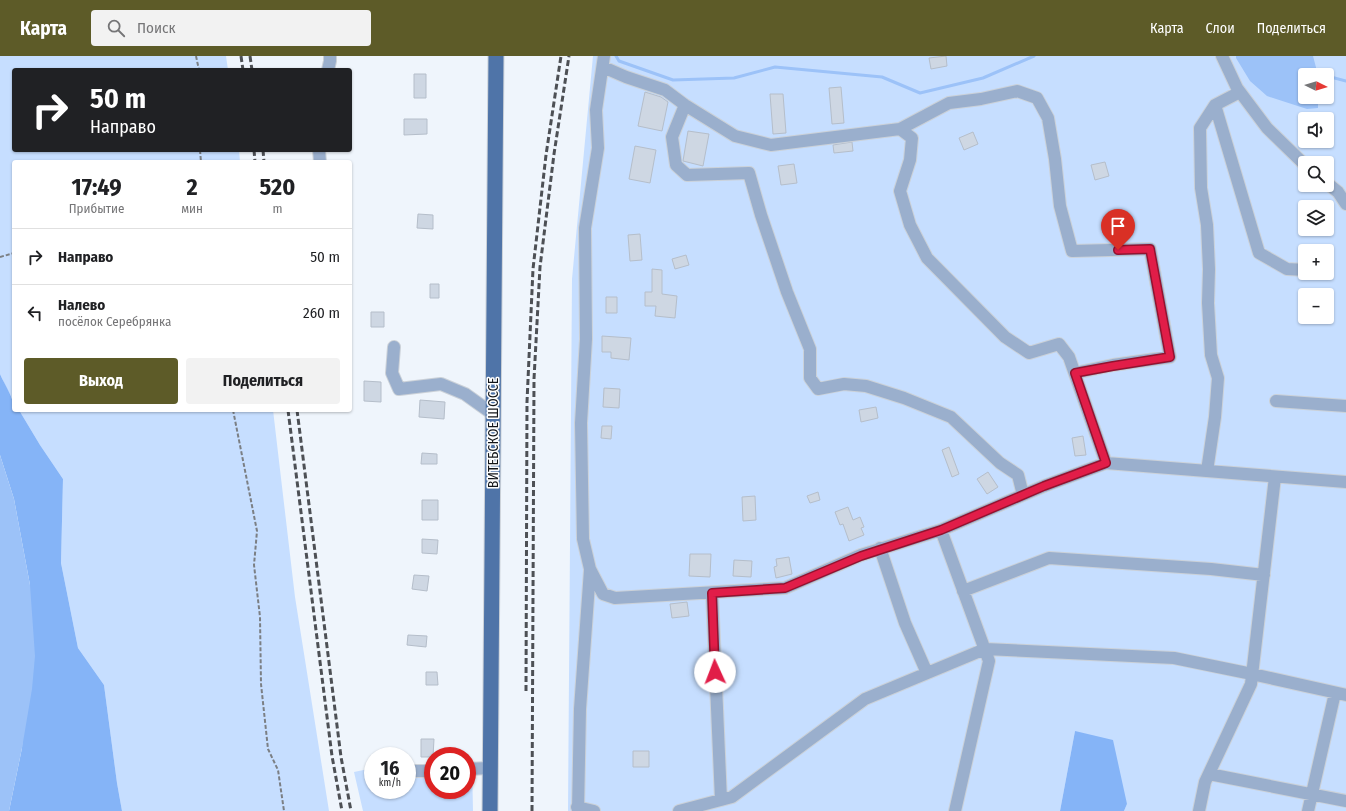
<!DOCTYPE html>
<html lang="ru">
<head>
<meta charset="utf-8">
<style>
	:root { --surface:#fff; --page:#f2f2f2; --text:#202124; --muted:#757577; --line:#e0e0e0; --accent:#5d5b28 }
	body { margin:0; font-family:"Fira Sans Condensed",sans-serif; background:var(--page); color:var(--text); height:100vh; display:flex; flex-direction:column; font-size:15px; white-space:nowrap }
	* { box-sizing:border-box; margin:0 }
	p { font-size:13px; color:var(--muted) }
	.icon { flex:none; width:22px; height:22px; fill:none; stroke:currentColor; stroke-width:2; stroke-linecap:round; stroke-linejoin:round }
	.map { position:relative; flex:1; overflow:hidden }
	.details { position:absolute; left:12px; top:104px; width:340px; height:252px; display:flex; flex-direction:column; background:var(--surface); border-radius:4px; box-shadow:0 1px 3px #0004 }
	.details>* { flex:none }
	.hud { position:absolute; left:12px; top:12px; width:340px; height:84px; border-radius:4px; box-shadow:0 1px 3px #0004; background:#202124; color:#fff; overflow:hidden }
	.needle { width:26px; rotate:95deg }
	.fabs { position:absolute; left:1298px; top:12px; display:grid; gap:8px }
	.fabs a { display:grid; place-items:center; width:36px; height:36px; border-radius:4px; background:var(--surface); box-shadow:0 1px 3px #0004; font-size:20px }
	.speed { position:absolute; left:364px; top:691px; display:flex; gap:8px; font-size:20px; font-weight:700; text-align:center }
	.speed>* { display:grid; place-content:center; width:52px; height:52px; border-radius:50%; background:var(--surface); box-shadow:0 1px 3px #0004; line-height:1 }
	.speed small { font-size:10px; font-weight:400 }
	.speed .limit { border:6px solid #d22; background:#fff; color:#111 }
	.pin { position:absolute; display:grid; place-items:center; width:34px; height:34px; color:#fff; margin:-41px -17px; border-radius:50% 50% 50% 0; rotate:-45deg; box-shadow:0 0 4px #0007 }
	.pin .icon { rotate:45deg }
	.me { position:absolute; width:44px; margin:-22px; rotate:358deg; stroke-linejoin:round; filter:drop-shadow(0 0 3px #0008) }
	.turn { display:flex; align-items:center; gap:14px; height:84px; padding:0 12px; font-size:18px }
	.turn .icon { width:52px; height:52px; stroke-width:2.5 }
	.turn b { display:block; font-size:28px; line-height:34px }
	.eta { display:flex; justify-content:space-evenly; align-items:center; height:68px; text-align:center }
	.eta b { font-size:24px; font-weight:700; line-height:28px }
	.button { display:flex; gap:8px; margin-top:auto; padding:8px 12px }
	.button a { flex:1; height:46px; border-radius:4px; background:var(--accent); color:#fff; font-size:16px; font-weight:700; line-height:46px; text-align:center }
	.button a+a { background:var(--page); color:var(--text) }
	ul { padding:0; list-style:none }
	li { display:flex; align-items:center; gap:12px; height:56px; padding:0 12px; border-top:1px solid var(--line) }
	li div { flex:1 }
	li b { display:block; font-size:15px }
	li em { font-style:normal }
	header { display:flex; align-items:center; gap:24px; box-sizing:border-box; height:56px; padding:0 20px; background:var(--accent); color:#fff }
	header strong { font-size:19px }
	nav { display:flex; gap:22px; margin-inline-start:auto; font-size:14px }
	.search { width:280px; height:36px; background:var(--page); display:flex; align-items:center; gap:10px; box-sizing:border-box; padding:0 14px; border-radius:4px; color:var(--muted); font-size:15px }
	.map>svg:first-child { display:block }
</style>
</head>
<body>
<header>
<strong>Карта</strong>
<div class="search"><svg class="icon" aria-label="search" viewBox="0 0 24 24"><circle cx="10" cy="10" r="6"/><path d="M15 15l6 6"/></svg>Поиск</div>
<nav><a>Карта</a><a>Слои</a><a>Поделиться</a></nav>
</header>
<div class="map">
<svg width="1346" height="755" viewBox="0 0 1346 755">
	<rect width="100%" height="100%" fill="#eff5fc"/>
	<path fill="#c6deff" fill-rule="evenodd" d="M0,0h226l2,14h-214v80h225l1,12h-226v240l-8,-15 -6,-13z
		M593,0h753v755h-222l3,-7 -52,-73 -15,80h-492l4,-532zM1305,19h22v22h-22zM1305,63h22v22h-22zM1305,107h22v22h-22zM1305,151h22v22h-22zM1305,195h22v22h-22zM1305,239h22v22h-22z
		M19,354h254l22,187 34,214h-207l-5,-28 -13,-98 -26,-37 -17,-85 2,-84 -23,-34z
		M467,707h5l1,48h-110l-9,-39 19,-4v22h34v-25l26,-1v26h34z"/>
	<path fill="#85b4f7" d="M0,318c5,12 14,23 14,36h5l21,35 23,34 -2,84 17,85 26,37 13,98 5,28h-113l13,-63 8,-163 -16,-86 -14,-44z
		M1075,675l38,9 14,64 -3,7h-64z"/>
	<path fill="#9cc2f8" d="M1236,0h77l5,19h-13v22h13v11l-11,1 -40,-13 -17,-15 -14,-23z
		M0,399l14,44 16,86 5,71 -3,33 -10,59 -13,63h-9z"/>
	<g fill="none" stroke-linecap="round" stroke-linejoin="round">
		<path stroke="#9cc2f8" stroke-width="3" d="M616,0l3,5 54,19 61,-2 41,-11 107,10 38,16 63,-15 51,-22
			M1327,20l19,5"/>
	</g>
	<path fill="#ced7e3" stroke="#b5beca" d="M946,0l1,10 -16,3 -2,-11z
		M414,18h12v24h-12z
		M841,31l3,36 -12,1 -3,-36z
		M645,36l16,5 7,5 -6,29 -24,-5z
		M770,38h13l3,39 -13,1z
		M404,63h23v15l-23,1z
		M688,75l21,3 -6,32 -20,-5z
		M973,76l5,12 -14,6 -5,-12z
		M852,86l1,9 -19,2 -1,-8z
		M635,90l21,4 -6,33 -21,-4z
		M1105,106l4,14 -14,4 -4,-15z
		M794,108l3,19 -16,2 -3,-19z
		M418,158l15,1v14l-16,-1z
		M640,178l2,26 -12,1 -2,-26z
		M686,199l3,10 -14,4 -3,-10z
		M652,213l10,1v24l15,2 -2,22 -20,-2 1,-10h-11v-14h7z
		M430,228h9v14h-9z
		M606,241h11v16h-11z
		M371,256h13v15h-13z
		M602,280l29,2 -2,22 -18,-2v-6h-9z
		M364,325l17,1v20l-17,-1z
		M604,332l16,1 -1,19 -16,-1z
		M420,344l25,2 -1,17 -25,-2z
		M876,351l2,11 -17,4 -2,-12z
		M602,370h10l-1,13 -10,-1z
		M1083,380l3,19 -11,1 -3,-18z
		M949,391l10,27 -7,3 -10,-27z
		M422,397l15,1v10h-16z
		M988,416l10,15 -11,7 -10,-15z
		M818,436l2,8 -10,3 -3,-7z
		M755,440l1,24 -13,1 -1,-24z
		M422,444h16v20h-16z
		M848,451l5,13 7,-3 4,10 -3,1 3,7 -15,6 -6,-17 -3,1 -5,-13z
		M422,483l16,1 -1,14 -15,-1z
		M690,498h21l-1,23 -21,-1z
		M789,501l3,17 -16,4 -2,-11 3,-1 -1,-7z
		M734,504l18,1 -1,16 -18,-1z
		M414,519l15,1 -2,15 -15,-2z
		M687,546l2,14 -17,2 -2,-14z
		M408,579l19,1 -1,11 -19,-2z
		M426,616h11l1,13h-12z
		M421,683h13l-1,18h-12z
		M633,695h16v16h-16z"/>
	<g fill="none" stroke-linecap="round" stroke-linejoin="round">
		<defs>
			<path id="minor" d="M604,0l-8,54 2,38 -13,80 1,111 -5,84 2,116 7,30 13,25 12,4 170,-10 76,-33 80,-25 103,-44 62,-23 240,19
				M1222,0l15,32 30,40 38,37
				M603,11l23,10 39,13 20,15 50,31 36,9 129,-16 12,9 -2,22 -10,31 10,34 17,33 78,79 24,16 30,-9 10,13 37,106
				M328,14l2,-9v-5
				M685,49l-13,32 4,28 11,10 62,-2 12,42 26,77 23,57v29l8,11 26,-5 22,2 38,12 47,19 49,46 18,12 5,20
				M1215,49l44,148 28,16 18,1
				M900,73l49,-26 32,-4 36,-8 20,7 11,20 7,41 5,47 12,45 78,-2 20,108 -57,8 -38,8
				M319,94l1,12
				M1327,127l11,9 8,12
				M394,291l-2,26 7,16 42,-5 24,10 28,20
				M1276,345l70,5
				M1207,415l8,-54 3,-39 -7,-23 -3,-52 1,-34 -2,-44 -6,-37 -1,-60 15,-23 25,-13
				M941,474l48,131 -34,150
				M880,492l25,75 22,50
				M963,535l86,-33 162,11 53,6
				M712,537l9,207
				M467,713l23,-1
				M413,715h20
				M1209,718l137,27
				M577,751l17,4
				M578,755l2,-102 10,-139
				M679,755l53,-14 133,-98 120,-50 189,9 78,16 94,21
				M1199,755l6,-29 46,-98 24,-207
				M1308,755l27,-118"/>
			<path id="major" d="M490,755l6,-755"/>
		</defs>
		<use href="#minor" stroke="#cbd1d8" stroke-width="14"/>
		<use href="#major" stroke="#cbd1d8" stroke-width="17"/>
		<path stroke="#7b7f84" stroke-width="2" stroke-dasharray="4 2" stroke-linecap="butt" d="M196,0l3,14
			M200,94l1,12
			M0,201l14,-4
			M233,354l24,121 -3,34 6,52 1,67 7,65 10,21 6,41"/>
		<use href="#minor" stroke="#9aafcd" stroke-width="12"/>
		<use href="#major" stroke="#4f74a8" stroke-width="15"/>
		<path stroke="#4d5055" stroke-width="3" stroke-dasharray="6 3" stroke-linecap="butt" d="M241,0l2,14
			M250,0l2,14
			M254,94l1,12
			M263,94l1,12
			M288,354l44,346 10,55
			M297,354l44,347 10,54
			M526,635l1,-289 6,-133 13,-114 15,-99
			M532,755l2,-432 6,-112 14,-113 15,-98"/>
	</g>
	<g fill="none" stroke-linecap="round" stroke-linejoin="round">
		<defs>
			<path id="route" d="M715,616l-3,-79 73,-5 76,-32 80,-26 103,-44 62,-23 -31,-90 38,-7 57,-9 -20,-108 -32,1"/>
		</defs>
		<use href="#route" stroke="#92132f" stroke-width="10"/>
		<use href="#route" stroke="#e11d48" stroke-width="7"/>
	</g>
	<g text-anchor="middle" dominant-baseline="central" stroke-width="3" stroke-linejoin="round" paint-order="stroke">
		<g font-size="14" fill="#111418" stroke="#fff">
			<text transform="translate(493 377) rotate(-90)">ВИТЕБСКОЕ ШОССЕ</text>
		</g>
	</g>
</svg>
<div class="fabs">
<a><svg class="needle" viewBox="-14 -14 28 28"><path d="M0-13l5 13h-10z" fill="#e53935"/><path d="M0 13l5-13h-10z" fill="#757577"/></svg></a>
<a><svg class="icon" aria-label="sound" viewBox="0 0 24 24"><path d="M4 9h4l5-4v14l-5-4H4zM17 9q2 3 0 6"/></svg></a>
<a><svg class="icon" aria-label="search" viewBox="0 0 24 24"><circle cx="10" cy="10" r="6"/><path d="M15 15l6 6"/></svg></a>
<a><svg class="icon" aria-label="layers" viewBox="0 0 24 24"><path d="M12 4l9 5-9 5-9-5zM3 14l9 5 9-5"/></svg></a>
<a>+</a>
<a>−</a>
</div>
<div class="speed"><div>16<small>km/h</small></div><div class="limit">20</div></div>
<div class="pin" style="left:1118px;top:194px;background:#d93025"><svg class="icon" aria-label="arrive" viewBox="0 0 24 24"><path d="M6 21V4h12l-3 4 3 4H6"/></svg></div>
<svg class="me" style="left:715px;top:616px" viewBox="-20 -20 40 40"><circle r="19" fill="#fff"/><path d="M0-13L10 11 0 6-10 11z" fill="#e11d48"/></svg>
<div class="hud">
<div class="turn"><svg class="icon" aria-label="right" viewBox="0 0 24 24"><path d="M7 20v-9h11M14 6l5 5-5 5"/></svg><div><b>50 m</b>Направо</div></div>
</div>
<section class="details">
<div class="eta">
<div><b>17:49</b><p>Прибытие</p></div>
<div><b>2</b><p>мин</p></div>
<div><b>520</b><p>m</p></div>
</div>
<ul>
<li><svg class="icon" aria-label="right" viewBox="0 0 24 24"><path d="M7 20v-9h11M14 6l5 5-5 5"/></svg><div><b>Направо</b></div><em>50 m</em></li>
<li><svg class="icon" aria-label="left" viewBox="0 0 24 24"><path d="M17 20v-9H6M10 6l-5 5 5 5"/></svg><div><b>Налево</b><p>посёлок Серебрянка</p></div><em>260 m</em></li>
</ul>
<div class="button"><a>Выход</a><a>Поделиться</a></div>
</section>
</div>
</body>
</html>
